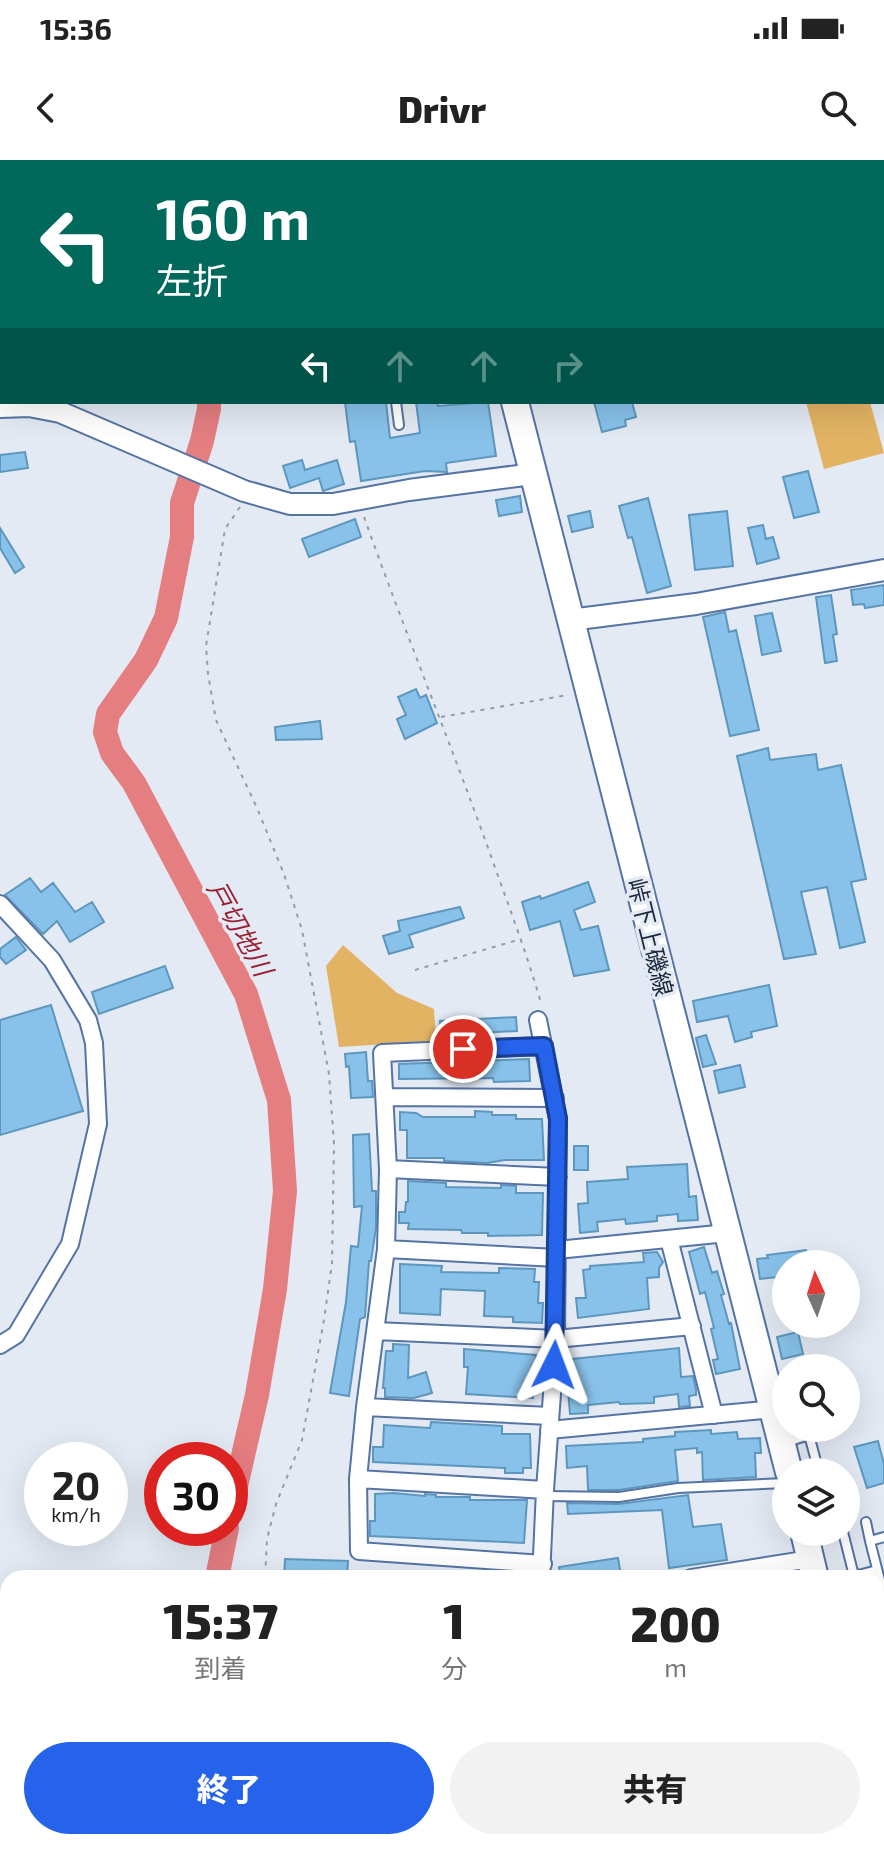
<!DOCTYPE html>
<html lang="ja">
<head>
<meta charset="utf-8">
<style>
	:root { --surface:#fff; --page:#f2f2f2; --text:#222; --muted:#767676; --accent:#2563eb }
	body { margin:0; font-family:"Exo 2","Noto Sans JP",sans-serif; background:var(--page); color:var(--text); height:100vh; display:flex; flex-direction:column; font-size:30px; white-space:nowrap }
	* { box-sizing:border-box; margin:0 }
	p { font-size:26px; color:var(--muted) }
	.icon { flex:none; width:44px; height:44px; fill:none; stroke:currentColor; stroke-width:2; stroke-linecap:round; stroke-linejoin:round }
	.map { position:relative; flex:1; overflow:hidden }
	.panel { position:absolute; left:0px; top:1410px; width:884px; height:280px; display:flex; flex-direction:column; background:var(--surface); border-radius:24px 24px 0 0; box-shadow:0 8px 32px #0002 }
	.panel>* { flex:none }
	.banner { position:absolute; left:0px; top:0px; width:884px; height:244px; box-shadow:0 8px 32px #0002; background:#00695c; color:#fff; overflow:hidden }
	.needle { width:52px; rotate:357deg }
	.buttons { position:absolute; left:772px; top:1090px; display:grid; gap:16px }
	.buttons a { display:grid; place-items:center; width:88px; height:88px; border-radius:50%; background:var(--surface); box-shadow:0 8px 32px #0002; font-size:40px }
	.speed { position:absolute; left:24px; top:1282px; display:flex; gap:16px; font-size:40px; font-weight:700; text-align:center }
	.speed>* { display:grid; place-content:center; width:104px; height:104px; border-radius:50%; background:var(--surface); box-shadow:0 8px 32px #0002; line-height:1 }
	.speed small { font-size:20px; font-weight:400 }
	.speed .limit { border:12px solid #d22; background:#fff; color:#111 }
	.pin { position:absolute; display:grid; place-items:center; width:68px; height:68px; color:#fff; margin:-34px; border:4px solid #fff; border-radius:50%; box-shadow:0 2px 8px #0007 }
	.me { position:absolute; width:88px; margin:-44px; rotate:3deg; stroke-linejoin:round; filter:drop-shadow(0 0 6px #0008) }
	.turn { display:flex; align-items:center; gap:28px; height:168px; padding:0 24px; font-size:36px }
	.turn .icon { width:104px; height:104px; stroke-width:2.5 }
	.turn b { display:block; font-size:56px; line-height:68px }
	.lanes { display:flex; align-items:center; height:76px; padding:0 24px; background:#0003; justify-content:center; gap:40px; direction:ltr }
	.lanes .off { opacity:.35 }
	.eta { display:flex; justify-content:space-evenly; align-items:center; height:136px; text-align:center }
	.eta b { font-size:48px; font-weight:800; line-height:56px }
	.primary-button { display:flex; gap:16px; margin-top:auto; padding:16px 24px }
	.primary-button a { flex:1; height:92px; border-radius:48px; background:var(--accent); color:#fff; font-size:32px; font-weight:800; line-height:92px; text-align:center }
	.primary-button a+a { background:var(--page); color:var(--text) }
	.status { display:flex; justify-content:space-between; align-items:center; height:56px; padding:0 40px; background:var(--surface); direction:ltr }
	.status svg { height:22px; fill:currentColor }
	header { display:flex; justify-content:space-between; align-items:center; height:104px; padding:0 24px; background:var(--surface); font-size:36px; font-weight:800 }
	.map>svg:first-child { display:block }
</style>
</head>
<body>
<div class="status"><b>15:36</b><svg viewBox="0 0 49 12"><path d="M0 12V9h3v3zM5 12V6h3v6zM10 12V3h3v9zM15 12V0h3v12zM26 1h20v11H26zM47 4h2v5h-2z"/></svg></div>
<header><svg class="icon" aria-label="back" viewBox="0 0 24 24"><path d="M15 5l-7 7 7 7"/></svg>Drivr<svg class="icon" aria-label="search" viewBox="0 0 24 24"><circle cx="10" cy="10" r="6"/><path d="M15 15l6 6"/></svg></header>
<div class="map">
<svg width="884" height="1690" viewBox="0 0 884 1690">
	<rect width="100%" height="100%" fill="#e3eaf4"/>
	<path fill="#e2b363" d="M806,242h64l14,51 -60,16z
		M343,785l54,48 37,16 2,32 -97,6 -13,-81z
		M375,1682h201l3,8h-200z"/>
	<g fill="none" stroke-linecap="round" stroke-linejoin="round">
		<path stroke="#e47e81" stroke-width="24" d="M93,0v2
			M209,242v7l-7,32 -20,62v34l-16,81 -20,42 -38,54 -3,18 7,21 22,30 112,211 33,106 6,91 -10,98 -18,106 -27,117
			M217,1418l10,-50
			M270,1682l3,8"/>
	</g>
	<path fill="#88c2ea" stroke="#5e97bd" stroke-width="2" d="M345,242h41l4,36 30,-5 -4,-31h21l1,4 50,-4 8,54 -50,7 1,9 -22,-1 -64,10 -6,-40 -5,1z
		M594,242h38l4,15 -11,3 1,6 -24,6z
		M25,292l3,16 -28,4v-17z
		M302,300l3,10 32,-10 7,24 -21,7 -4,-13 -29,10 -7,-22z
		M808,311l11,41 -25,6 -11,-41z
		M520,336l2,16 -23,4 -3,-16z
		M648,338l23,88 -24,7 -15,-56 -4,1 -9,-32z
		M590,351l3,16 -21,5 -4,-16z
		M727,351l6,55 -38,4 -6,-55z
		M355,359l6,18 -52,20 -7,-18z
		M763,365l3,14 7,-2 6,21 -22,6 -9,-36z
		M0,368l24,39 -9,6 -15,-25z
		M884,425v20l-19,3 -1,-4 -11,1 -2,-15z
		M831,435l6,39 -4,1 4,26 -12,2 -9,-66z
		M725,452l4,20 7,-2 23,100 -29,6 -27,-119z
		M772,453l9,38 -19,4 -7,-39z
		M416,529l4,9 6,-3 11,28 -32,16 -8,-20 9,-4 -8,-18z
		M320,561l2,18 -46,1 -1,-13z
		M768,588l2,12 46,-6 2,16 23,-5 25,114 -15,3 14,60 -25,6 -13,-61 -26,5 15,62 -32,5 -47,-203z
		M30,718l11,14 12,-9 22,29 17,-10 12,20 -34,20 -13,-21 -14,13 -38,-39z
		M588,722l7,20 -21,8 7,20 17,-4 11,44 -35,6 -14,-55 -30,9 -8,-28 18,-6 1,3z
		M460,747l4,11 -55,17 4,12 -24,7 -6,-18 17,-5 -2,-10z
		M16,777l10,13 -20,14 -6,-7v-8z
		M165,806l8,22 -74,26 -7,-22z
		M769,825l8,41 -26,6 1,5 -17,5 -7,-26 -31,6 -4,-21z
		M51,845l32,106 -83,24v-115z
		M516,857l1,14 -76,4 -1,-14z
		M706,875l10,29 -13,3 -7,-29z
		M366,892l2,29h4l1,16 -22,1 -2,-32 -3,1 -1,-13z
		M529,899l1,22 -36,1 -1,-4 -94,1v-15z
		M740,905l5,22 -26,6 -5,-22z
		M475,951l17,1v3h24v4h26l2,41h-39l-18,3 -43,-2v-3h-37v-28h-7v-18l16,1 7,4h52z
		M369,974l3,57h4v37l-5,33h-2l-4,56 -5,2 -11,77 -19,-3 16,-91 5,-56 7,1 4,-41 -8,1 -1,-72z
		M574,986h14v24h-14z
		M687,1004l2,33 7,-1 2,24 -20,1v-7l-21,2v5l-31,3 -1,-5 -28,3 1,9 -18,2 -2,-29 10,-1 -1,-21 41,-3 -1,-12z
		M408,1021l38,2v4l55,1v-3l15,1v7h27l-1,42 -54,1v-3h-26l-1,-3 -53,-1 1,-6h-10v-11h6l1,-10h2z
		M704,1087l8,26 5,-2 7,23 -3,1 8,29 2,-1 9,46 -24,5 -3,-14 5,-1 -7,-30 3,-1 -9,-36 -5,2 -11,-42z
		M806,1090l2,12 -22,2v12l-26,3 -3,-20 11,-1 -1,-3z
		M657,1092l6,10 -4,6v9l-12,1 2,31 -71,9 -2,-20h10l-3,-28 7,-1v-3l54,-4 -1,-9z
		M400,1104l42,2 -1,6 58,1v-5l36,1 -1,13h5l-1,21h5l-1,20 -29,-1v-5l-29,-1 1,-25 -44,-2 -1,26 -40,-2z
		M798,1172l5,22 -21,5 -5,-22z
		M393,1184l16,1 -1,33 18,-6 6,21 -18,5 -29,-1v-9h-2l3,-37h7z
		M679,1188l2,29 12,-1 3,13v6l-7,1 1,10 -11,1 -1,-13 -24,3v6l-34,1 -1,-2 -31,3v8l-18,1 -2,-24h6l-2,-31z
		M464,1189l72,6 -3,43 -67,-4 2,-27h-4z
		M431,1262l71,4v8h28l1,34h-8v5h-18v-5l-132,-6v-15h10l1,-22 46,3z
		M711,1270v4l26,-2 1,7 22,-1 1,15h-6l1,24 -53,3 -1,-28 -5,1v-5l-22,2 3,31 -59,9h-31l-1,-24 -20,2 -1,-22 77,-4v-3l32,-3v-4z
		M878,1281l6,23v19l-17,5 -13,-41z
		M393,1333l32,3v-2l11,1v2h34v3h57l-3,43 -154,-7v-15h5v-27z
		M688,1335l5,32 28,-3 6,36 -58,8 -7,-58 -94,4 -1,-11 52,1z
		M618,1398l3,18 -60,2 -2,-11z
		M285,1399l63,2 -1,17h-63z"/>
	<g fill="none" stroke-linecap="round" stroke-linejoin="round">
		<defs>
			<path id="service" d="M398,2l22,-2
				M882,139l2,-1
				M396,242l3,23
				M787,1282l22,-7 10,37
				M545,1336l74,1 59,-9 108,-5
				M866,1362l4,19
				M843,1372l11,44
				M884,1377l-14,4 14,55
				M847,1418l30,-8"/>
			<path id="minor" d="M0,744l52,56 36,60 6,23 4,81 -28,120 -54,91 -16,10
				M538,860l20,99 -2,220 -11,151 -4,88
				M386,937l169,1
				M388,1009l170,8
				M669,1079l45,176
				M386,1089l171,9
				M557,1090l170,-17
				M376,1171l180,8 136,-13
				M365,1247l185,9
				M549,1270l225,-21
				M358,1319l187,11
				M543,1404l-184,-13 -1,-72 7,-72 21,-158 2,-80 -6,-116 162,-7
				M691,1418l119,-19
				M876,1599l8,-3
				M590,1682l4,8
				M672,1690l26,-8"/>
			<path id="tertiary" d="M0,247l29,-1 31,6 184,79 46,13h43l76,-14 124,-16
				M570,460l126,-16 188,-34
				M0,1477h8
				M876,1481l8,-2"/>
			<path id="primary" d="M451,0l1,2
				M515,242l274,1070
				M804,1372l11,46
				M876,1644l8,32"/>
		</defs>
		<use href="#service" stroke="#5574a3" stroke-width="12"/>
		<use href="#minor" stroke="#5574a3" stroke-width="20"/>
		<use href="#tertiary" stroke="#5574a3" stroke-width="24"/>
		<use href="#primary" stroke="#5574a3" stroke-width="30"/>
		<path stroke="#929caa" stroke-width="2" stroke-dasharray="4 6" stroke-linecap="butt" d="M23,0l1,2
			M0,107l2,-2
			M240,347l-15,22 -19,117 2,28 8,46 41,88 27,66 18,56 27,144 5,70 -2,119 -8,57 -22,120 -26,64 -9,35 -2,39
			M364,357c41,115 87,227 128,342 17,48 35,95 49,144
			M441,557l127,-22
			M415,810l106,-31"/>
		<use href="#service" stroke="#fff" stroke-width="8"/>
		<use href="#minor" stroke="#fff" stroke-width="16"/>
		<use href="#tertiary" stroke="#fff" stroke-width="20"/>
		<use href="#primary" stroke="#fff" stroke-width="26"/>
	</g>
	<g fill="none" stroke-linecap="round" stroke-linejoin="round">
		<defs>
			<path id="route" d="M463,889l81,-3 14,73 -4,246"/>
		</defs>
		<use href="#route" stroke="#184099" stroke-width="20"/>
		<use href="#route" stroke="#2563eb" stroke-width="14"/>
	</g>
	<g text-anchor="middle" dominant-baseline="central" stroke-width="7" stroke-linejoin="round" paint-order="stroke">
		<g font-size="24" fill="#1c293d" stroke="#e3eaf4">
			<text transform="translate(651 777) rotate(76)">峠下上磯線</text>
		</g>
		<g font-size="26" font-style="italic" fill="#9a2032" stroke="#e3eaf4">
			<text transform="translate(241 768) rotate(61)">戸切地川</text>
		</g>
	</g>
</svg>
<div class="buttons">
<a><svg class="needle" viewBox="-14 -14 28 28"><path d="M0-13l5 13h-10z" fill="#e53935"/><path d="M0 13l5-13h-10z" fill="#767676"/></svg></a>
<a><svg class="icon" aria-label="search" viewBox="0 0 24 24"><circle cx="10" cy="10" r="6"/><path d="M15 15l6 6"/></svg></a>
<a><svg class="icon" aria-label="layers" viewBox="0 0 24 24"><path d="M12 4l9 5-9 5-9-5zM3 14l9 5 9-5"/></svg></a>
</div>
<div class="speed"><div>20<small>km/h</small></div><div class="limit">30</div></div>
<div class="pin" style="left:463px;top:889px;background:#d93025"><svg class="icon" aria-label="arrive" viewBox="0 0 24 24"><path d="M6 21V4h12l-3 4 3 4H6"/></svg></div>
<svg class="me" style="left:554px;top:1205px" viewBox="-20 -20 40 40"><path d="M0-17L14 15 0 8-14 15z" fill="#2563eb" stroke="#fff" stroke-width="4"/></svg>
<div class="banner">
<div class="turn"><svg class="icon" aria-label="left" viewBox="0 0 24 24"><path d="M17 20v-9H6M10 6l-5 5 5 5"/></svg><div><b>160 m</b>左折</div></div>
<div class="lanes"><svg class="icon" aria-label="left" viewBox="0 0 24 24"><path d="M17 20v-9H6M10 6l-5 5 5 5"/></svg><svg class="icon off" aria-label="ahead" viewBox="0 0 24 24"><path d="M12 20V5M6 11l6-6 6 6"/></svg><svg class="icon off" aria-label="ahead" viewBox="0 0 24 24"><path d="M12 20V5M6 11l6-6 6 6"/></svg><svg class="icon off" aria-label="right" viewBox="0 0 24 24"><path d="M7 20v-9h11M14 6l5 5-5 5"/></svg></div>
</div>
<section class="panel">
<div class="eta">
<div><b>15:37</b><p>到着</p></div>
<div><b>1</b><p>分</p></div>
<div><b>200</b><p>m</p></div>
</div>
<div class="primary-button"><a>終了</a><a>共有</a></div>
</section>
</div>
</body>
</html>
